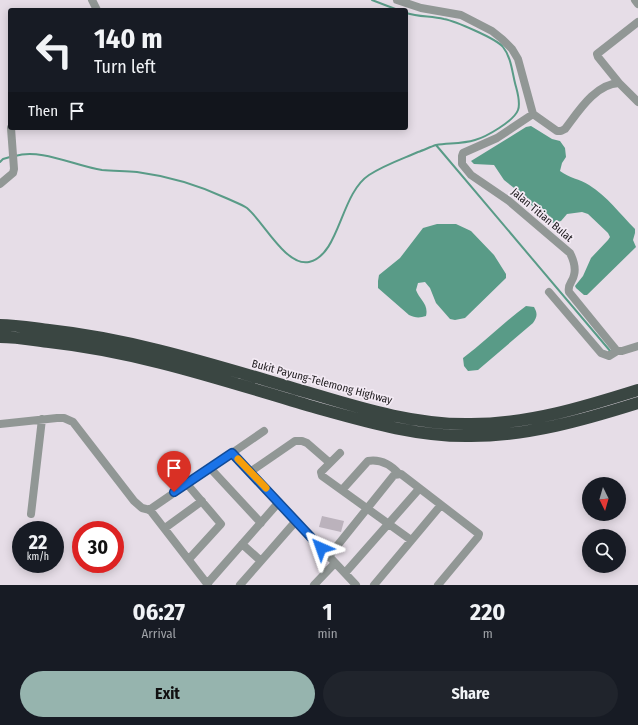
<!DOCTYPE html>
<html lang="en">
<head>
<meta charset="utf-8">
<style>
	:root { --surface:#171b24; --page:#20242c; --text:#f1f3f6; --muted:#9ea1a6; --accent:#96b4ae }
	body { margin:0; font-family:"Fira Sans Condensed",sans-serif; background:var(--page); color:var(--text); height:100vh; display:flex; flex-direction:column; font-size:15px; white-space:nowrap }
	* { box-sizing:border-box; margin:0 }
	p { font-size:13px; color:var(--muted) }
	.icon { flex:none; width:22px; height:22px; fill:none; stroke:currentColor; stroke-width:2; stroke-linecap:round; stroke-linejoin:round }
	.map { position:relative; height:585px; overflow:hidden }
	.drawer { display:flex; flex-direction:column; background:var(--surface); flex:1 }
	.drawer>* { flex:none }
	.banner { position:absolute; left:8px; top:8px; width:400px; height:122px; border-radius:4px; box-shadow:0 2px 10px #0003; background:#171b24; color:var(--text); overflow:hidden }
	.needle { width:26px; rotate:175deg }
	.fabs { position:absolute; left:582px; top:477px; display:grid; gap:8px }
	.fabs a { display:grid; place-items:center; width:44px; height:44px; border-radius:50%; background:var(--surface); box-shadow:0 2px 10px #0003; font-size:20px }
	.speed { position:absolute; left:12px; top:521px; display:flex; gap:8px; font-size:20px; font-weight:700; text-align:center }
	.speed>* { display:grid; place-content:center; width:52px; height:52px; border-radius:50%; background:var(--surface); box-shadow:0 2px 10px #0003; line-height:1 }
	.speed small { font-size:10px; font-weight:400 }
	.speed .limit { border:6px solid #d22; background:#fff; color:#111 }
	.pin { position:absolute; display:grid; place-items:center; width:34px; height:34px; color:#fff; margin:-41px -17px; border-radius:50% 50% 50% 0; rotate:-45deg; box-shadow:0 0 4px #0007 }
	.pin .icon { rotate:45deg }
	.me { position:absolute; width:44px; margin:-22px; rotate:317deg; stroke-linejoin:round; filter:drop-shadow(0 0 3px #0008) }
	.turn { display:flex; align-items:center; gap:14px; height:84px; padding:0 20px; font-size:18px }
	.turn .icon { width:52px; height:52px; stroke-width:2.5 }
	.turn b { display:block; font-size:28px; line-height:34px }
	.then { display:flex; align-items:center; height:38px; padding:0 20px; background:#0003; gap:8px; font-size:15px }
	.eta { display:flex; justify-content:space-evenly; align-items:center; height:68px; text-align:center }
	.eta b { font-size:24px; font-weight:700; line-height:28px }
	.primary-button { display:flex; gap:8px; margin-top:auto; padding:8px 20px }
	.primary-button a { flex:1; height:46px; border-radius:24px; background:var(--accent); color:#111; font-size:16px; font-weight:700; line-height:46px; text-align:center }
	.primary-button a+a { background:var(--page); color:var(--text) }
	.map>svg:first-child { display:block }
</style>
</head>
<body>
<div class="map">
<svg width="638" height="585" viewBox="0 0 638 585">
	<rect width="100%" height="100%" fill="#e6dde7"/>
	<path fill="#599b87" d="M531,126l21,13 8,2 5,7 1,9 -4,6 -2,8c9,7 20,8 29,14 18,11 31,29 46,44v4l-2,7 3,7 -49,48h-3l-8,-7 -1,-2 8,-10 8,-18 17,-18 2,-3 -2,-4 -20,-19 -6,-2 -15,2 -6,7 -8,2 -15,-10 -15,-18 -19,-15 -10,-15 -20,-1 -3,-3 55,-34z
		M437,224h19l15,7 23,24 12,19v4l-41,40 -10,2 -5,-1 -14,-16 -6,-15 -5,-6 -7,1 -2,7c3,9 13,14 10,26 -6,2 -11,2 -17,-1l-31,-27v-7l1,-6 21,-17 23,-30z
		M526,306l8,1c4,7 3,10 -1,16l-55,47 -10,1 -4,-5 -1,-8c22,-16 41,-36 63,-52z"/>
	<g fill="none" stroke-linecap="round" stroke-linejoin="round">
		<path stroke="#599b87" stroke-width="2" d="M372,0l26,10
			M436,145l175,207
			M15,156c26,-8 60,10 87,14 11,1 23,1 35,2 30,4 61,13 89,26 6,3 15,6 21,10 16,13 39,59 62,54 31,-7 31,-68 60,-87 15,-10 33,-16 49,-23 6,-2 12,-5 18,-7 13,-2 26,-1 39,-5 11,-3 39,-19 43,-30 3,-8 -1,-19 -3,-27 -3,-12 -4,-26 -12,-36 -6,-8 -48,-26 -59,-28 -13,-3 -25,-2 -38,-6
			M0,162l3,-3 7,-2"/>
	</g>
	<path fill="#bbb2bc" d="M322,516l22,5 -3,11 -22,-5z"/>
	<g fill="none" stroke-linecap="round" stroke-linejoin="round">
		<path stroke="#919795" stroke-width="8" d="M92,0l5,10
			M397,0l24,8 40,7 31,16 10,8 10,10 6,10 15,55 24,17h4l4,-2c13,-17 30,-45 54,-46l19,19
			M635,0l3,4
			M619,83l-21,-26 -1,-3 41,-32
			M533,114l-36,24 -34,15 -1,3v8l9,11 38,26 61,52c3,6 6,15 4,22 -1,7 -7,9 -5,17l48,59h5l16,-5
			M0,184l13,-11 1,-4 -3,-41
			M549,292l52,61 8,3 8,-5
			M0,424l57,-6h7l9,4 61,79 8,7 8,2 58,75
			M232,453l124,132
			M330,463l10,-10
			M210,468l51,55
			M250,472l45,-31h7l5,2 23,20 -9,9 1,4 89,64
			M187,484l34,40 -32,35
			M342,490l26,-29c12,-2 23,4 31,13
			M149,510l115,-79
			M31,514l11,-95
			M165,528l37,-27
			M242,544l19,17
			M329,556l65,-81 7,-1 78,60 -1,3 -40,48
			M345,573l74,-84
			M207,584l72,-82
			M240,585l56,-64
			M314,585l21,-22
			M374,585l67,-80"/>
		<path stroke="#3a4642" stroke-width="12" d="M0,325c16,0 33,3 49,5 92,10 180,40 268,65 50,15 101,30 154,29 58,0 113,-17 167,-34
			M0,337c16,0 33,3 49,5 92,10 179,40 268,66 50,14 101,29 154,28 57,0 113,-16 167,-33"/>
	</g>
	<g fill="none" stroke-linecap="round" stroke-linejoin="round">
		<defs>
			<path id="route" d="M174,492l58,-39 89,95"/>
		</defs>
		<use href="#route" stroke="#114b97" stroke-width="10"/>
		<use href="#route" stroke="#1a73e8" stroke-width="7"/>
		<path stroke="#f59e0b" stroke-width="7" d="M238,459l28,29"/>
	</g>
	<g text-anchor="middle" dominant-baseline="central" stroke-width="3.5" stroke-linejoin="round" paint-order="stroke">
		<g font-size="11" fill="#1e1b1e" stroke="#f3eaf4">
			<text transform="translate(542 215) rotate(40)">Jalan Titian Bulat</text>
			<text transform="translate(322 382) rotate(15)">Bukit Payung-Telemong Highway</text>
		</g>
	</g>
</svg>
<div class="fabs">
<a><svg class="needle" viewBox="-14 -14 28 28"><path d="M0-13l5 13h-10z" fill="#e53935"/><path d="M0 13l5-13h-10z" fill="#9ea1a6"/></svg></a>
<a><svg class="icon" aria-label="search" viewBox="0 0 24 24"><circle cx="10" cy="10" r="6"/><path d="M15 15l6 6"/></svg></a>
</div>
<div class="speed"><div>22<small>km/h</small></div><div class="limit">30</div></div>
<div class="pin" style="left:174px;top:492px;background:#d93025"><svg class="icon" aria-label="arrive" viewBox="0 0 24 24"><path d="M6 21V4h12l-3 4 3 4H6"/></svg></div>
<svg class="me" style="left:321px;top:548px" viewBox="-20 -20 40 40"><path d="M0-17L14 15 0 8-14 15z" fill="#1a73e8" stroke="#fff" stroke-width="4"/></svg>
<div class="banner">
<div class="turn"><svg class="icon" aria-label="left" viewBox="0 0 24 24"><path d="M17 20v-9H6M10 6l-5 5 5 5"/></svg><div><b>140 m</b>Turn left</div></div>
<div class="then">Then<svg class="icon" aria-label="arrive" viewBox="0 0 24 24"><path d="M6 21V4h12l-3 4 3 4H6"/></svg></div>
</div>
</div>
<section class="drawer">
<div class="eta">
<div><b>06:27</b><p>Arrival</p></div>
<div><b>1</b><p>min</p></div>
<div><b>220</b><p>m</p></div>
</div>
<div class="primary-button"><a>Exit</a><a>Share</a></div>
</section>
</body>
</html>
